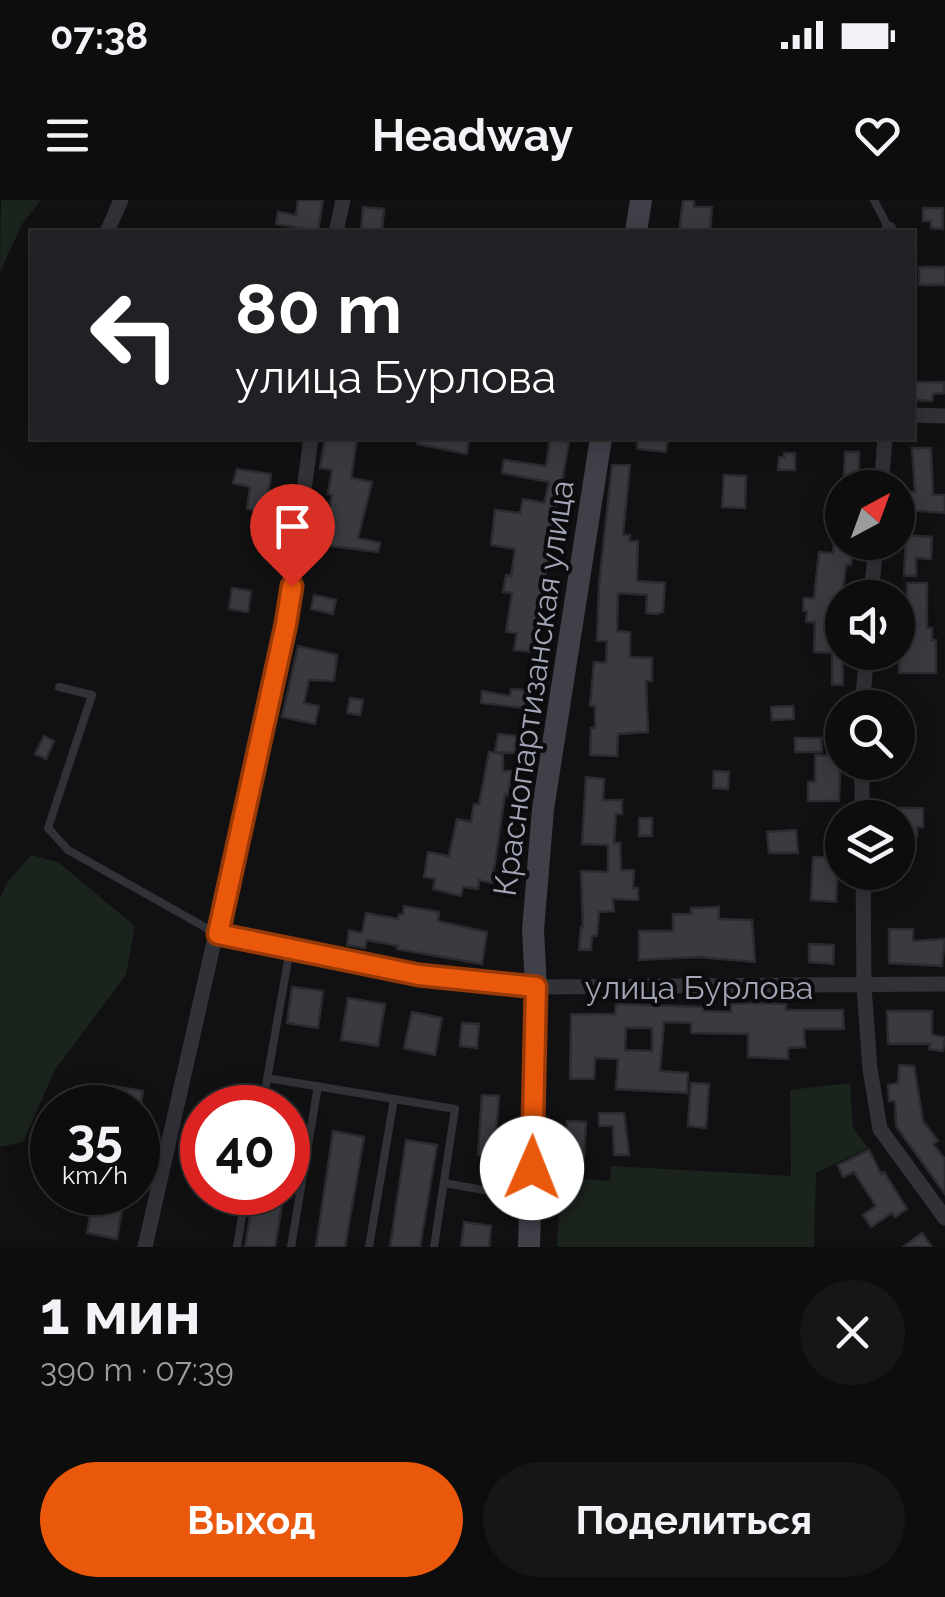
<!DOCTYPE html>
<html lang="ru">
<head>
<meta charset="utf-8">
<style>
	:root { --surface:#0d0d0e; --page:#161617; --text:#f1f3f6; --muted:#9a9c9e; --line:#2d2d2e; --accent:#ea580c }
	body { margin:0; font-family:Raleway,sans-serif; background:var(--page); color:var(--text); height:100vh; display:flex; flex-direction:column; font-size:38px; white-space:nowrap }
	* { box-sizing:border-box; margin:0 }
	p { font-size:32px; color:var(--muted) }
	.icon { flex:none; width:55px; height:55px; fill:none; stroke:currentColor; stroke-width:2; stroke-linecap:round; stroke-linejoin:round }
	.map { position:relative; height:1047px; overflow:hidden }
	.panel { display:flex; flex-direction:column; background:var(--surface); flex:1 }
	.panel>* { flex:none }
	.hud { position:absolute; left:30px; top:30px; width:885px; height:210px; border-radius:0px; box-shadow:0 5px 25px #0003,0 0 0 2px var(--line); background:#202124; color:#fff; overflow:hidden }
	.needle { width:65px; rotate:41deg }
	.controls { position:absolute; left:825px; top:270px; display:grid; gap:20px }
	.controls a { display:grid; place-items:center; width:90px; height:90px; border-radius:50%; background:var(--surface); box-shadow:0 5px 25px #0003,0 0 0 2px var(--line); font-size:50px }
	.speed { position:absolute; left:30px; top:885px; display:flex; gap:20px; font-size:50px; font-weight:700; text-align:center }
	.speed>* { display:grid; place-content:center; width:130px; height:130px; border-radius:50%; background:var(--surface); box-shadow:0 5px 25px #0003,0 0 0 2px var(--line); line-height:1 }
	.speed small { font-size:25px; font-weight:400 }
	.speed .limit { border:15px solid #d22; background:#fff; color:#111 }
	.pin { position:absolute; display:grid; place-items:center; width:85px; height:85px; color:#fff; margin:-102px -42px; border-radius:50% 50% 50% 0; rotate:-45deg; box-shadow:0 0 10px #0007 }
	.pin .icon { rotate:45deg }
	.me { position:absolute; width:110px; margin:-55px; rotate:1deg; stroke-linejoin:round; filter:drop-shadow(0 0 8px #0008) }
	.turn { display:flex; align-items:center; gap:35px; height:210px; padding:0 40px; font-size:45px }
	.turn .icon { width:130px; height:130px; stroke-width:2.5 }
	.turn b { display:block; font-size:70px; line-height:85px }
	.round { display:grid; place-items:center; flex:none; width:105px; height:105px; border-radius:52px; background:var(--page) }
	.summary { display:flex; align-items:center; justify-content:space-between; height:170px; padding:0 40px }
	h1 { font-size:60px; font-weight:700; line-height:75px }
	.cta { display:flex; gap:20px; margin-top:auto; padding:20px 40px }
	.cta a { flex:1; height:115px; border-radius:60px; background:var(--accent); color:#fff; font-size:40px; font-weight:700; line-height:115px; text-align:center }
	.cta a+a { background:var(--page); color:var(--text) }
	.status { display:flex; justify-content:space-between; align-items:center; height:70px; padding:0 50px; background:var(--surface); direction:ltr }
	.status svg { height:28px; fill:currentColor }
	header { display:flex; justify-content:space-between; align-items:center; height:130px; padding:0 40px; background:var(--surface); font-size:45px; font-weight:700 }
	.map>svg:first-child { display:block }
</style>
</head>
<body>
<div class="status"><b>07:38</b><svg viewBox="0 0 49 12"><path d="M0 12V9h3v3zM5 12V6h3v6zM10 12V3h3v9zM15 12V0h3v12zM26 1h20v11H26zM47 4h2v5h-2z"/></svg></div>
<header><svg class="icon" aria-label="menu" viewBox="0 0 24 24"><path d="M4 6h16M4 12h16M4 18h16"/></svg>Headway<svg class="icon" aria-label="heart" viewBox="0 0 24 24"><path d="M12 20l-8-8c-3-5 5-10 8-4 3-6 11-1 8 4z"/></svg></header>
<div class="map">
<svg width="945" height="1047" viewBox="0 0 945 1047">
	<rect width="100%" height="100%" fill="#111113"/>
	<path fill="#1b231d" d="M1,0h40l-19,24 -22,48z
		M31,655l27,7 77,64 -9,49 -71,95 -32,72 -23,5v-249l8,-17z
		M850,883l3,44 15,21 -52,25 -2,74h-257l4,-70 49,4 1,-15 180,10 -1,-86z"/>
	<path fill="#3a3b41" stroke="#2b2b2f" stroke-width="2.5" fill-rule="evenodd" d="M298,0h25l-5,31 -42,-7 2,-12 18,3z
		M683,0h11v7h18l-2,25h-31z
		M363,7l21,2 -2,23h-21z
		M923,8h20v21l-12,-1v-7h-8z
		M919,67h26v18h-26z
		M916,182h28v11l-11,1 -1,7 -17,-1z
		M325,238h32l-6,40 21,4 -14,56 22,5 -2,9 -55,-7 9,-50 -4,-1 4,-24 -12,-2z
		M417,238l52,2 -2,14 -50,-10z
		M638,238h30l-2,14 -29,-3z
		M550,239l19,3 -37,210 -18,-2 3,-17 -11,-1 6,-39 -9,-1 3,-17 5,1 4,-27 -24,-4 4,-35 25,3 3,-14 21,4 5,-21 -47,-9 2,-13 42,6z
		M912,248h19l2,47h12v18l-37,-3 1,-18h6z
		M845,252h14v23h-15z
		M784,253h11v17h-17l1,-13h5z
		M612,265h18l-7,70h7l-1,6h9l-1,40 28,2 -2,29 -5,2 -12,-1 1,-18 -29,-2 -1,38 13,1v25l22,1v23h-6l2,51 -30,2 -1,22 -27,-1 1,-27h4v-22h-5l4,-44 12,1 1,-22h-10l2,-56z
		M237,269l34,5 -5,38 -19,-3 3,-22 -17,-4z
		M724,275l22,1 -1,32 -23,-1z
		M906,335l26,2 -1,22 -15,-1v18h-12z
		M834,342h19l-2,23h-5l-4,33 1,87h-11v-32l-18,-1 1,-30h-9l1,-11h-4l1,-13h10l5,-46 14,1z
		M907,383h20v45h5v12h4v33h-37l2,-62h6z
		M232,388l19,3 -3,21 -19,-3z
		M314,395l22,5 -3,14 -22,-5z
		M298,446l39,9 -3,26 -25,-1 -5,23 15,3 -4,18 -33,-7z
		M511,489l14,1v18l-44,-5 1,-12 28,5z
		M350,498l13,2 -3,15 -13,-2z
		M793,506l1,13 -22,1 -1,-13z
		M498,534l19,2 -3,17 -19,-1z
		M44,536l10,5 -8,18 -11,-5z
		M795,538h26l1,14h-27z
		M489,552l14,2v17h9l-4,24 -3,-1 -13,89 -13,-3 -1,9 -15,-2 -2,9 -28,-7 2,-10 -11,-2 4,-25 21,4 8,-37 14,3 3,-18h5z
		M815,555l26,1 -2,45h-31v-19h7z
		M714,571l15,1 -1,17 -15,-1z
		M586,577l18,2 -1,21h19v14h-6l-2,29h6l1,27h13l-1,18h5v12l-25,-1 1,12 -15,1 -2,24h-5l-1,14h-12l2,-23h2l-2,-56 27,1v-27l-26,-1z
		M898,608h25v19h-6v10h-12v-10h-7z
		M639,618h13v18h-13z
		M796,630l2,23h-29l-2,-21z
		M825,645h14l-3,57 -25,-2 2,-43h12z
		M404,706l35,6 -1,9 49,11 -5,32 -85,-15 1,-3 -31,-6 -2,8 -18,-3 2,-15 13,3 4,-20 32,6 1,-5 4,1z
		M719,707v12l33,1 3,42 -57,-5 -59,3v-29h34v-17h18v-6z
		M889,729h24v12l32,-2 -3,27 -53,-3z
		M809,744l25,1 -1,19 -24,-2z
		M292,787l31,4 -5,37 -31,-5z
		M348,798l37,6 -7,42 -37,-6z
		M756,803l30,1v6h57l1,19h-40l1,18 -17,1v11l-40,-2v-23l-57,-1v-10l-27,-1 -4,49 28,2 -1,20 -71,-4 2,-30 -23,-1 -1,21h-24l1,-65h44l1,-10 87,3v4l28,1v-8zM626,828h26v23l-27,-1z
		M887,811h45v24l13,2 -2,14 -14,-2 1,-5h-42z
		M412,812l30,6 -7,37 -31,-7z
		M462,823l17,1 -2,24 -17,-2z
		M899,865l15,1 9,55 15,20 -5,3 12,15v35l-49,-68 -1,-25h-6l-1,-16 10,-2z
		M691,883l18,1 -3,44 -18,-2z
		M113,886l30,5 -3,17h-31z
		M482,895l17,1 -5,60 -16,-1z
		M599,913h25l5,42h-15l-1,-29h-14z
		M567,921l19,1 -2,35 -19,-1z
		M333,931l31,6 -19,110h-29z
		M406,940l31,5 -17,102h-30z
		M869,950l12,24 3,-2 23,37 -12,8 -3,-4 -21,14 -8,-12 13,-9 -22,-34 -11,5 -5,-12z
		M94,992h31l-8,47 -30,-6z
		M254,992h30l-9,55h-30z
		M464,1022l27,4 -2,21h-28z
		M922,1033l10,14h-29z"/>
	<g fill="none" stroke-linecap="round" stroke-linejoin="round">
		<path stroke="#313238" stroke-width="8" d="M874,0l15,29
			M59,487l33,8 -44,133 20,22 149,84
			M267,878l188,31 -21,138
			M262,908l28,-159
			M444,983l84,15
			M237,1047l9,-55
			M291,1047l27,-161
			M369,1047l25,-148"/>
		<path stroke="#313238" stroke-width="15" d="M889,29l1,3
			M107,32l14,-32
			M336,32l7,-32
			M912,215l33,1
			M881,288l4,-50
			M871,398l5,-56
			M862,508l5,-56
			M862,562v56
			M863,672l1,114 6,83 10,60 65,89
			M218,735l201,40 117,12 409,-3
			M145,1047l141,-624 25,-185"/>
		<path stroke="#3f4048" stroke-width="22" d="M636,32l5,-32
			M529,1047l7,-260 -3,-57 10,-121 58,-371"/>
	</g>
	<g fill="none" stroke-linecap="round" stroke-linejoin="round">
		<defs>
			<path id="route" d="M292,386l-6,38 -68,310 201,41 117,12 -4,181"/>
		</defs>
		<use href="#route" stroke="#983908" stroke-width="25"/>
		<use href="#route" stroke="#ea580c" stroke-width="18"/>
	</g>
	<g text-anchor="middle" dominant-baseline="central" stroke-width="8" stroke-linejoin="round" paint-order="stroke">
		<g font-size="32" fill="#a1a5b5" stroke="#0c0c0e">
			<text transform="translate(533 488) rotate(-82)">Краснопартизанская улица</text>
			<text x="699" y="787">улица Бурлова</text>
		</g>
	</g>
</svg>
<div class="controls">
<a><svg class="needle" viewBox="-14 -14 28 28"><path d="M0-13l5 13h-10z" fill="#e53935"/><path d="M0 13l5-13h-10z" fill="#9a9c9e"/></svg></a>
<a><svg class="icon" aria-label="sound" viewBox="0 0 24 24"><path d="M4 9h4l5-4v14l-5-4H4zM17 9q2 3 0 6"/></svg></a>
<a><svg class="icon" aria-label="search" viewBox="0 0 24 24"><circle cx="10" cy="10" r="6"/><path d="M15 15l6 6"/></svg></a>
<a><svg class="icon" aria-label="layers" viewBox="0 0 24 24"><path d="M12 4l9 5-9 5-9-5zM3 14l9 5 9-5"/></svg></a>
</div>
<div class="speed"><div>35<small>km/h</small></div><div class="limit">40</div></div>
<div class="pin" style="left:292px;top:386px;background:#d93025"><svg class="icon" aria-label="arrive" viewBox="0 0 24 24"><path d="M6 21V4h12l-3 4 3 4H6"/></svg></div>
<svg class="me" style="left:532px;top:968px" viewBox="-20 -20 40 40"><circle r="19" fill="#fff"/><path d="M0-13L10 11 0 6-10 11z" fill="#ea580c"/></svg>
<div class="hud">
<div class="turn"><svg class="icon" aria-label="left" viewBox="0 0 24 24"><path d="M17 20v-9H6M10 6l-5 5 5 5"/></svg><div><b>80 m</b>улица Бурлова</div></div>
</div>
</div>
<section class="panel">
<div class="summary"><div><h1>1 мин</h1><p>390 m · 07:39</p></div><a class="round"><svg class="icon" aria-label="close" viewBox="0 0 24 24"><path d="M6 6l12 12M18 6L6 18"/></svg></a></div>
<div class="cta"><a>Выход</a><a>Поделиться</a></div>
</section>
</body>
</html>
